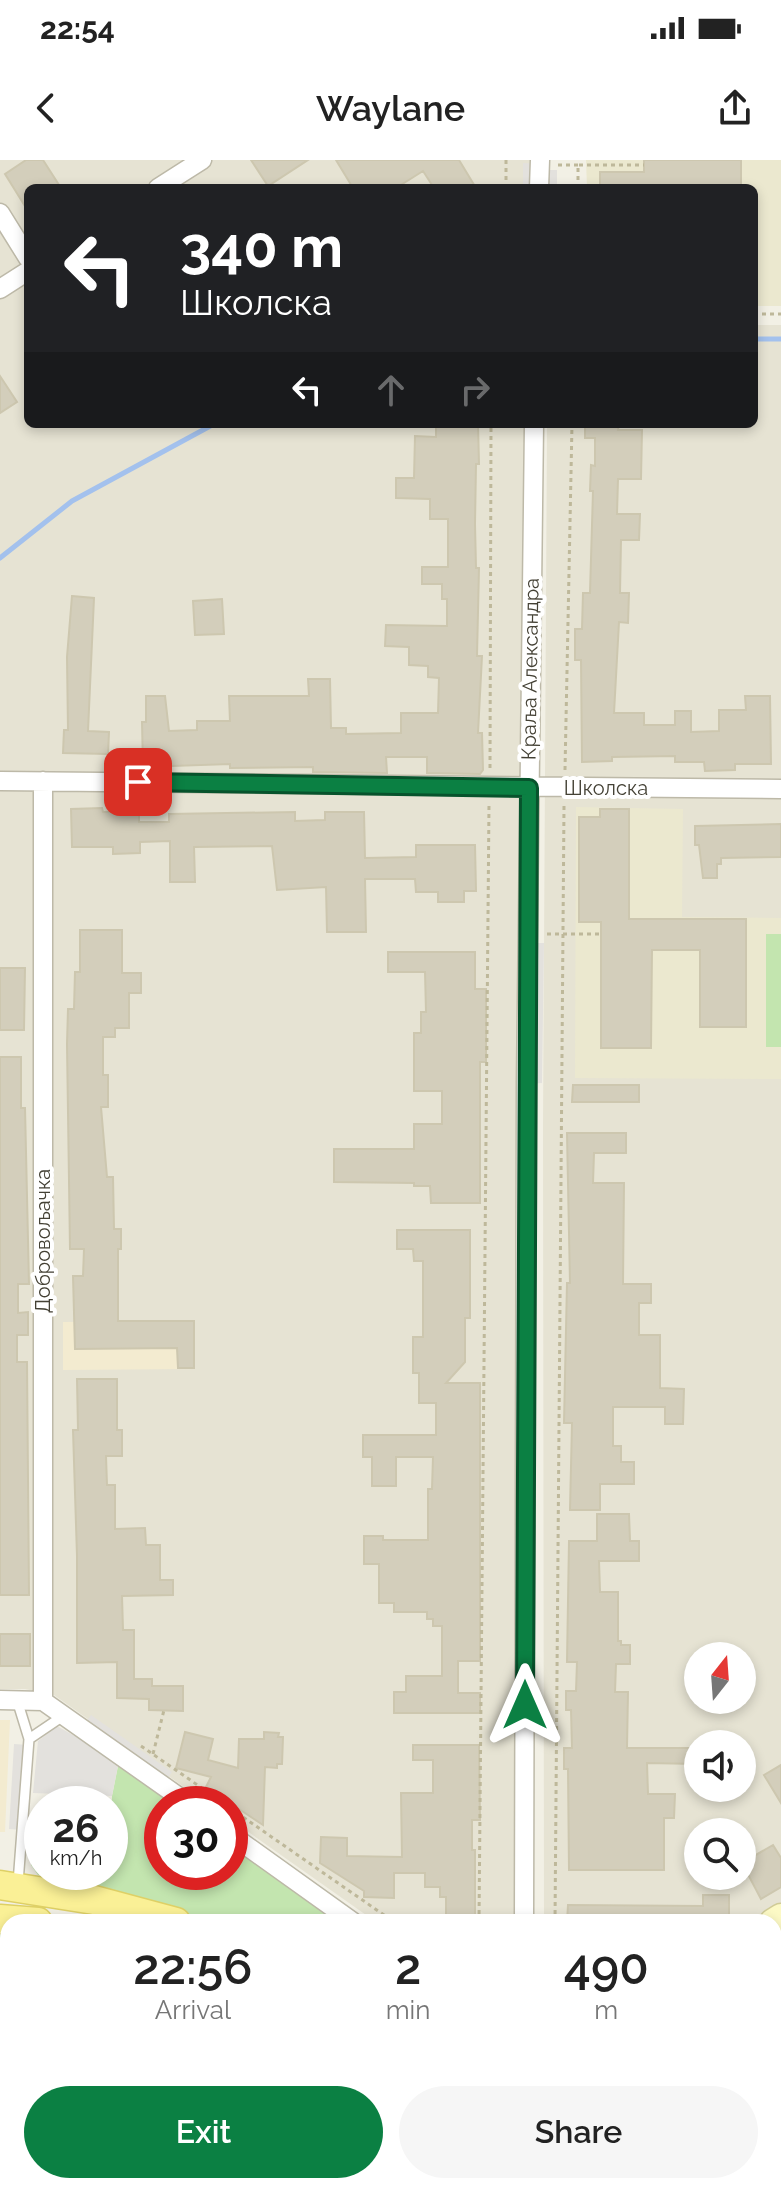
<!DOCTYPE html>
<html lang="en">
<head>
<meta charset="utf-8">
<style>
	:root { --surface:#fff; --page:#f6f6f6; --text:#222; --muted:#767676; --accent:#0b8043 }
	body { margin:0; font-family:Raleway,sans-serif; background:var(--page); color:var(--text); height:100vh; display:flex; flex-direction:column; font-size:30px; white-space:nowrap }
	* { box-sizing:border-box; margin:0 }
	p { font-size:26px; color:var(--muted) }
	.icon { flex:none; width:44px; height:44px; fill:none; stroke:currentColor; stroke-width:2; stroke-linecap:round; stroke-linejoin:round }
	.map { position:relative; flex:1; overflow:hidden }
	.side { position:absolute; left:0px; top:1754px; width:782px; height:280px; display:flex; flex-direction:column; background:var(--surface); border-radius:24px 24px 0 0; box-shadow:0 4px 12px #0003 }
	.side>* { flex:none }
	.banner { position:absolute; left:24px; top:24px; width:734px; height:244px; border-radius:12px; box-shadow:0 4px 12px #0003; background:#202124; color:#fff; overflow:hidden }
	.needle { width:52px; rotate:17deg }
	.tools { position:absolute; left:684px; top:1482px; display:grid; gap:16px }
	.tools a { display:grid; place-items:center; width:72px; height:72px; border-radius:50%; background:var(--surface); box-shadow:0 4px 12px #0003; font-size:40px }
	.speed { position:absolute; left:24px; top:1626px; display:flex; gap:16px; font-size:40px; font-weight:700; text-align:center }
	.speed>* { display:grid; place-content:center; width:104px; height:104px; border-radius:50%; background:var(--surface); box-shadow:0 4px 12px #0003; line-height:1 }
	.speed small { font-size:20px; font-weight:400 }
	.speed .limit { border:12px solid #d22; background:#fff; color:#111 }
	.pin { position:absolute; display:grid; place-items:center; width:68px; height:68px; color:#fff; margin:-34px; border-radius:16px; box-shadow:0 4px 12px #0006 }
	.me { position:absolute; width:88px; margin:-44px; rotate:0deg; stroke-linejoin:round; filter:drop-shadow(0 0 6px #0008) }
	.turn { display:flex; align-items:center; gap:28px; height:168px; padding:0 24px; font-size:36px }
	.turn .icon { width:104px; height:104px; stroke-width:2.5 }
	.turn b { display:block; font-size:56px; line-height:68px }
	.lanes { display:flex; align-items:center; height:76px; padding:0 24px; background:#0003; justify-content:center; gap:40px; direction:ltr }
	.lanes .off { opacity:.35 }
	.eta { display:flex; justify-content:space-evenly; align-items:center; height:136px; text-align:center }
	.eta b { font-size:48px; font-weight:600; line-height:56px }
	.button { display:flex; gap:16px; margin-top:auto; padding:16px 24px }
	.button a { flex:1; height:92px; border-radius:48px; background:var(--accent); color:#fff; font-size:32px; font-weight:600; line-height:92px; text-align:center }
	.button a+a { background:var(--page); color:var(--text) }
	.status { display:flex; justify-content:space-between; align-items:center; height:56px; padding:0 40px; background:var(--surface); direction:ltr }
	.status svg { height:22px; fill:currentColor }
	header { display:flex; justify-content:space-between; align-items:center; height:104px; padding:0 24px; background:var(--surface); font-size:36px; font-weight:600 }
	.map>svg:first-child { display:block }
</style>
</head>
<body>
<div class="status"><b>22:54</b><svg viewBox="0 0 49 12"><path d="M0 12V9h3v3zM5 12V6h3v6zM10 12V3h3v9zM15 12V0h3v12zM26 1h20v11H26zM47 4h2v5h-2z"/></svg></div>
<header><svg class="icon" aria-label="back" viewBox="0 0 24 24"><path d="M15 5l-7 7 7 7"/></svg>Waylane<svg class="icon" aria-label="share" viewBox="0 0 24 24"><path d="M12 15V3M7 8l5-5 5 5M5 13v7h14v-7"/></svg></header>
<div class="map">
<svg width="781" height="2034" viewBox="0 0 781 2034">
	<rect width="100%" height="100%" fill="#f2f0e5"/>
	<path fill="#e6e3d3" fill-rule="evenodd" d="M0,0h530l-1,28h-501v236h497l-5,308 -6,1190h-138l-146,-103v-15h-22l-154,-109 -29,-6h-25z
		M754,165h27v1582l-24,15h-213l-1,-796 4,-702h207zM698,1496h44v44h-44zM698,1584h44v44h-44zM698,1672h44v44h-44z
		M781,1767v267h-104l-11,-8h108v-254z"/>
	<path fill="#f3ebd0" d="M194,1161v48l-131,1v-48z
		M0,1560h10l-5,112h-5z"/>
	<path fill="#ebe8cf" d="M586,0h195v146h-27v-118h-167z
		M576,647l107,2 -1,108 99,1v161l-206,-1z"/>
	<path fill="#c3e5af" d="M766,774h15v113h-15z
		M119,1601l59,43h-16v68h68v-30l109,80h-131l-112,-33 -58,-14 -7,-10v-30l11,1v36h68l2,-76z
		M0,1767h8v58l-8,-1z
		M0,1842l8,1v183h301l11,8h-320z
		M671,2026h67l4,8h-60z"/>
	<path fill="#e3e1dd" d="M523,3l17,1v6h17v18h-34z
		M527,783h17l-2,140 -16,1z
		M91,1555l81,57 -9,13 -82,-56z
		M57,1566l62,35 -7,35 -79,-3 5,-52z
		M14,1584l15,1 -6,85 -14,-1z"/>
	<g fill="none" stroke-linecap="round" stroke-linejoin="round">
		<path stroke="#a3c1ed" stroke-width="5" d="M754,179h27
			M0,398l72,-57 142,-77
			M0,1858l8,15
			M89,2026l4,8"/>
	</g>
	<path fill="#d3cebb" stroke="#cdc7af" stroke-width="2" d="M26,0h17l18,28h-33v23l-23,-37z
		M251,0h57l-40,26z
		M336,0h123l17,28h-42l-11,-17 -27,17h-43z
		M644,0h97v26l-141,2v-16h44z
		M0,216l17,26 -17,11z
		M436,264h42l1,40h-3l-1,60 1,44h3l-2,88h5l-4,77h4l1,37 -3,4 -53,-1v-16h-41l1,16 -74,-1v-5l-83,1v-4l-87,3 -1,-45h4v-26h19l4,35 28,-1v-9h33l-1,-25h80l-1,-17h22l1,49h15v6l55,-1v-20h37l1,-35 -11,-1v-11l-19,-1v-18l-24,-1 1,-21 61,1v-27h-5v-15h-20v-17h26v-48h-18v-20l-34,-1v-20h18l1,-42 21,1z
		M585,264h34l-1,6h24l-1,49h-23l-1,35h23l-1,26h-18l-1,53h9l-1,30 -9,-1 -5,91h30v12h31v-14h16v21l28,-1v-21h27l-1,-14h25l1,68h-36v6l-30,1 -1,-9h-29v-6l-63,1v4l-30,1 -1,-102h-6v-31h7l1,-36h7l3,-102h-3l1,-26 4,1v-28h-10z
		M72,436l22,2 -6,133 21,1 -1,22 -45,-1 1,-23h4l-1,-73z
		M222,439l2,35 -29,1 -2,-34z
		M102,648l1,4 36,-1v11h30v-8l126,-2v9l30,-1v-8h39l1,46 51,-1v-12h59l1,46h-12v11h-26v-10h-22l-1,-13h-50l1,53h-39l-1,-45 -49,3 -5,-44 -78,1 1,35h-25v-41l-30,1v11l-27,1v-7h-41l-1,-38z
		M600,649h29v110h117v108h-46v-77h-48l-1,98h-50v-126h-22v-105h21z
		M781,664v33l-60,1v6h-4v14h-14l-4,-33h-4v-19z
		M80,770h42v43h19v20h-12v35h-14v9h-12v38h5v32h-7l6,70h6l1,52h7v20h-3v72h76v47h-16l-1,-20 -102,1 -2,-73h10l1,-27h-14l-3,-205 1,-35h6l1,-37h5z
		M388,792h87v37h11v73h-6v141h-49l-1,-17h-16v-3l-80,-1v-33h80v-25h28v-33h-28v-58h7v-21h5l-1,-40h-37z
		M0,808h25l-1,62h-24z
		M0,897h21v51h4l4,176h-11v29l10,-1v23h-11v27h10l2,233h-29z
		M573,925h66v17h-67z
		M567,973h59v20h-32l-1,30h31l-1,101h28v19h-12v32h21v53l24,1 -1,35h-18v-17h-52v39h8v16h13v22h-34v26h-30l2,-87h-8l3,-140h3z
		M397,1070h73v88h-5v44l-19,21h34v278h-22v32h22v20h-86v-21h12v-16h36v-50h-9v-7h-6v-7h-33v-9h-15v-39h-15v-28h19v4h45v-51h4l1,-32h-37v29h-24v-29h-9v-22h73v-32h-17v-30h-6v-36h10v-76h-9l-1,-12h-16z
		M77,1219h40v51h5v26h-16l1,29h8v44l30,-1 1,17h14v35h13v15l-51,1 1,34h11v49h18v7h31v25l-34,-1v-11l-32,-1v-36l-40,1v-107l-4,-126h5z
		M597,1354h32l1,27h9v20h-40l1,31h18v49h3v4h9v19h-14l-1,28h13l-1,56h71v16l-51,-1 1,31h27l-1,24h-10v52h-95l-1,-101h-4v-21h8l-1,-38h-5v-19h10l1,-29h-10l2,-121h28z
		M0,1474h30v32h-30z
		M185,1572l28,7 -5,21 30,8 1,-29h25v-7l15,1 -1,4h5l-1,27h-5v4l-12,-1 -2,58 -57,-38 5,-10 -35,-9z
		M413,1585h66l1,75h-8v30h3v72h-29v-25h-6v-10h-15v-14h-31v25l-30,-1v-6l-44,-28 1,-26 26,1v18l55,1 -1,-64h32v-33h-20z
		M781,1605v38l-17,-28z
		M773,1685l8,13v29l-20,12 -19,-36z
		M703,1735h26v26l-162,1 1,-17 135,1z"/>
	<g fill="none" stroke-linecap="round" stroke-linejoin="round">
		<defs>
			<path id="lane" d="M17,1540l12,39 -11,144
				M29,1579l34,-23
				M0,1903l8,16
				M397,2034l6,-8"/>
			<path id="street" d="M158,28l44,-28
				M539,28l1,-28
				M0,53l28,45
				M0,129l28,-18
				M0,621l781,8
				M43,621v920
				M0,1540l43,1 146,103
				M230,1674l123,88
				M524,1762l2,-838 8,-660
				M465,2034l1,-8
				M501,2034l14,-8"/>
			<path id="secondary" d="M773,1762l8,-5"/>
			<path id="primary" d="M0,1725l94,15 82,22
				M0,1759l38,3
				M580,2026l18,8
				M646,2026l11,8"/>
		</defs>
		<use href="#lane" stroke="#bdb9a8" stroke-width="12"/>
		<use href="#street" stroke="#bdb9a8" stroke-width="21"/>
		<use href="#secondary" stroke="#d0cb97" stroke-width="29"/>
		<use href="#primary" stroke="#ded066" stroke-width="31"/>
		<path stroke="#beb89a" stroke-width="3" stroke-dasharray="4 4" stroke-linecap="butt" d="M558,5h20
			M506,28v-28
			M578,28v-23h66
			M754,154h27
			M490,608l1,-344
			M565,610l7,-346
			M547,774h54
			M141,1586l84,58
			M153,1594l11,-44
			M230,1648l164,114
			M479,1762l10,-1118
			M555,1762l9,-1116
			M0,1812l8,5
			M0,1835l8,2"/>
		<use href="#lane" stroke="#fff" stroke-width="9"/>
		<use href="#street" stroke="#fff" stroke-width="18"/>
		<use href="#secondary" stroke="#fcf9c5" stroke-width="26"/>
		<use href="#primary" stroke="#faf096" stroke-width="28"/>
	</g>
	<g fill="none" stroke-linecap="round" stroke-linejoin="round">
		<defs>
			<path id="route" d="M138,622l391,6 -4,917"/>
		</defs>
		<use href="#route" stroke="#07532c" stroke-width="20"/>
		<use href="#route" stroke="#0b8043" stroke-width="14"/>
	</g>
	<g text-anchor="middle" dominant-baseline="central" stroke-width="8" stroke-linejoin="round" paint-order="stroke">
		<g font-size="20" fill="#444135" stroke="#fff">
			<text transform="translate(530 509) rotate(-89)">Краља Александра</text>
			<text x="606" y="628">Школска</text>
			<text transform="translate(43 1081) rotate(-90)">Добровољачка</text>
		</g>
	</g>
</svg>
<div class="tools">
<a><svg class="needle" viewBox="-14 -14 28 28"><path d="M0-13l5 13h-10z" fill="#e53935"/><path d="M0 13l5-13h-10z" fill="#767676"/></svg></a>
<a><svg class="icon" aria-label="sound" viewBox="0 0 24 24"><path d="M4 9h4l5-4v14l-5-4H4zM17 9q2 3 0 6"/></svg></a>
<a><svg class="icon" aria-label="search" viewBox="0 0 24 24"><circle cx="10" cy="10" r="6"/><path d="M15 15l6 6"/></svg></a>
</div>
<div class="speed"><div>26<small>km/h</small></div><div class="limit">30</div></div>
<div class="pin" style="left:138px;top:622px;background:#d93025"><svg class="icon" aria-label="arrive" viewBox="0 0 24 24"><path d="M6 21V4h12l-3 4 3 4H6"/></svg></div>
<svg class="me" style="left:525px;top:1545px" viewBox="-20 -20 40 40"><path d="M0-17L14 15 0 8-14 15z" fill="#0b8043" stroke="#fff" stroke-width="4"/></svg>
<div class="banner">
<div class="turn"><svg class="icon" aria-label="left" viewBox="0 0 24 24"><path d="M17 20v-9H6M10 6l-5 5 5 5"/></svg><div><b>340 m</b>Школска</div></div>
<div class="lanes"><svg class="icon" aria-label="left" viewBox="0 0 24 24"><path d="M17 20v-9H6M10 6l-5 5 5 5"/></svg><svg class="icon off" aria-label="ahead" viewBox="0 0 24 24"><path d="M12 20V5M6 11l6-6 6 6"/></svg><svg class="icon off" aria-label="right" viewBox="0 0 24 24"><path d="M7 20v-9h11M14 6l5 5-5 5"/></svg></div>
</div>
<section class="side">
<div class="eta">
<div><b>22:56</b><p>Arrival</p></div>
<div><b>2</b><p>min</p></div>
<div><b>490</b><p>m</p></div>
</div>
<div class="button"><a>Exit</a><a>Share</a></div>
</section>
</div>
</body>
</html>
